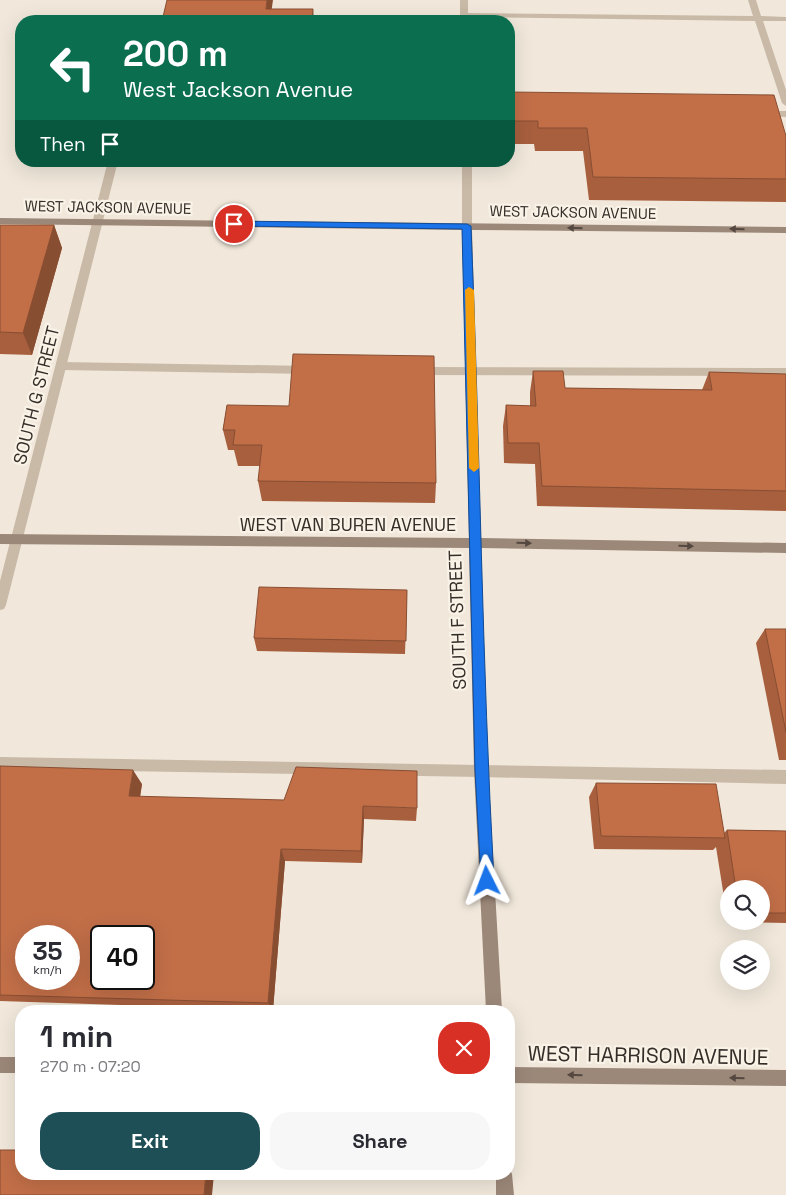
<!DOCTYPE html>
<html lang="en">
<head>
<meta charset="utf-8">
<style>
	:root { --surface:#fff; --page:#f7f7f7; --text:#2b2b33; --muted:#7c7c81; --accent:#1e4e56 }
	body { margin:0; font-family:"Space Grotesk",sans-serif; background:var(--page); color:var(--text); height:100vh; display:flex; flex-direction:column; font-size:19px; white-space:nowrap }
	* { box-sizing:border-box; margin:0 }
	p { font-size:16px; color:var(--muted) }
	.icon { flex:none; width:28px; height:28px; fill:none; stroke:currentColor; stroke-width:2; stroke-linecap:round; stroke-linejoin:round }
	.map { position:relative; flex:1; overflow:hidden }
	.drawer { position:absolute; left:15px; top:1005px; width:500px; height:175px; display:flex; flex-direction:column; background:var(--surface); border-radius:20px; box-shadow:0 5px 20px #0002 }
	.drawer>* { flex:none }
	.top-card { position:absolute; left:15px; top:15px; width:500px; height:152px; border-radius:20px; box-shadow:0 5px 20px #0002; background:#0b6e4f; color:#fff; overflow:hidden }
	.fabs { position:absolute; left:720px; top:880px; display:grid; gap:10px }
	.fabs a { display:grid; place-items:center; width:50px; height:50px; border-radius:50%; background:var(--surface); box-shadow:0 5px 20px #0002; font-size:25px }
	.speed { position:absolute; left:15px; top:925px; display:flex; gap:10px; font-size:25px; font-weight:700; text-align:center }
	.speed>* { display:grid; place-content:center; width:65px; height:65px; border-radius:50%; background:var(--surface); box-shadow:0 5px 20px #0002; line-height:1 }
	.speed small { font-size:12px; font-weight:400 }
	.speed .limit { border:2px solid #111; border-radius:8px; background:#fff; color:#111 }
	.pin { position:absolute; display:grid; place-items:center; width:42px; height:42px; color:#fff; margin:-21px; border:2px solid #fff; border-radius:50%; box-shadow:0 1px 5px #0007 }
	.me { position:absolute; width:55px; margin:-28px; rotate:357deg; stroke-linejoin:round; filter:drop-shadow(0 0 4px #0008) }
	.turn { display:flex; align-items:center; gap:18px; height:105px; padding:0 25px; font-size:22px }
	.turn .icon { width:65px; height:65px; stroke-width:2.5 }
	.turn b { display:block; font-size:35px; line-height:42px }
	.then { display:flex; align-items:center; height:48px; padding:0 25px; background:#0003; gap:10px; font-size:19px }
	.round { display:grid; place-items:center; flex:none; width:52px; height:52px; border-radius:20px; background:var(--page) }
	.overview { display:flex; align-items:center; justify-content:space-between; height:85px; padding:0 25px }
	h1 { font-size:30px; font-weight:600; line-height:38px }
	.primary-button { display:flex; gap:10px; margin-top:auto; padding:10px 25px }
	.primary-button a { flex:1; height:58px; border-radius:20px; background:var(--accent); color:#fff; font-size:20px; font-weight:600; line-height:58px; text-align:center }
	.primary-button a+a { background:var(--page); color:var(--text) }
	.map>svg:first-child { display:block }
</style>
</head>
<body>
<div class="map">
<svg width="786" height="1195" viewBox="0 0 786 1195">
	<rect width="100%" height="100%" fill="#f1e8db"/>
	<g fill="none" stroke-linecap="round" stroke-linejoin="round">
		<path fill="#c9b9a7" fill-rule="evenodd" d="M764,111h22v6l-25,-1 -1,-2z
			M61,362l248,4 5,4 -5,4 -248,-4 -5,-4z
			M419,367l367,1v8l-367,-1 -5,-4z
			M0,757l786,13v14l-305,-7 -481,-8z"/>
		<path fill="#c9b9a7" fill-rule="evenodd" d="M460,0h8v13l285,3 -5,-16h8l5,16 25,1v4h-23l23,69v16l-4,-3 -27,-82 -287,-4v4h-8z
			M108,161h10l-112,444 -2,4 -4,1v-29z
			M462,161h10v65l-5,3 -5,-3z"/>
		<path fill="#9c8879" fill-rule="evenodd" d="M0,218l786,9v6l-314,-3 9,308 305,5v10l-305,-5 7,222 14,241h-16l-12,-241 -5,-222 -469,-4v-10l469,4 -7,-308 -462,-6z
			M0,1057h21v16h-21z
			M509,1067l277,3v16l-277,-3z
			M509,1168l3,6 2,21h-18v-21h13z"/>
	</g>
	<path fill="#a75f3e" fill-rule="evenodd" d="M509,92l277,44v66l-197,-2 -6,-49h-48l-1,-7h-25z
		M0,225h54l8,23 -30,107 -32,-1z
		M533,371l32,17 137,2 7,-18 77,2v137l-249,-5 -2,-42 -31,-1 -1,-37 3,-21 24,1v-14z
		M227,405l209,78 -1,20 -173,-2 -4,-20 2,-15h-22l-4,-16h-6l-5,-20z
		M407,590l-2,64 -148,-3 -3,-13z
		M765,629h21v131h-7l-23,-117z
		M0,766l142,18 -2,13 277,11 -1,13 -52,-2 -2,44 -77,-2 -12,149 -273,-9z
		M596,783l128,50 3,-3 59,1v92l-58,-1 -12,-75 -3,3 -119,-1 -5,-52zM729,889h32v32h-32z"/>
	<path fill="#884e32" d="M267,0h6l-3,21 -4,-12z
		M313,9l1,12h-2z
		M54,225l8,23 -30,107 -9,-22z
		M133,770l9,14 -4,26 -9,-14z
		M363,806l1,13 -2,44 -1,-12z
		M281,849l4,12 -12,149 -5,-7z
		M206,1174h8l-2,21h-8z"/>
	<path fill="#c26f48" stroke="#884e32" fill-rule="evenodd" d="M167,0h100l-1,9h47l-1,12h-150z
		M509,92l265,3 12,41v43l-193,-2 -6,-49h-49v-7h-29z
		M0,225h54l-31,108 -23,-1z
		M293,354l141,2 2,127 -178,-2 4,-36h-29l2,-15h-12l4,-25 62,1z
		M533,371h30l2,17 147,2 -3,-18 77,2v117l-244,-5 -3,-43h-31l-2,-38 30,1z
		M259,587l148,3 -1,51 -152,-3z
		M765,629h21v103z
		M0,766l133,4 -4,26 155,4 12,-33 121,4v37l-54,-2 -2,45 -80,-2 -13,154 -268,-8zM26,936h43v43h-43zM101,936h43v43h-43z
		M596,783l120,1 9,54 -124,-2z
		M727,830l59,1v82h-25v-24h-25z
		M0,1150h21v24h185l-2,21h-204z"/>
	<defs><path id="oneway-solid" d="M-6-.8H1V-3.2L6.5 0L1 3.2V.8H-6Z" transform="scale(1.25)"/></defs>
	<g fill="#544840">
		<use href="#oneway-solid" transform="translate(575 228) rotate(-179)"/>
		<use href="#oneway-solid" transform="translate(737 229) rotate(-179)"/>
		<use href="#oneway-solid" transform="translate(524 543) rotate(1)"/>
		<use href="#oneway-solid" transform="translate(686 546) rotate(1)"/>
		<use href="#oneway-solid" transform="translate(575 1075) rotate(-179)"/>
		<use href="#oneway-solid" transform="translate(737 1078) rotate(-179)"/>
	</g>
	<path fill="#1a73e8" stroke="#114b97" d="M231,221l236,3 4,2c9,219 11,437 23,655l-2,5 -5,2 -4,-2 -2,-5 -6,-111 -13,-541 -228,-3 -5,-2z"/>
	<path fill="#f59e0b" d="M469,287l5,3 5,178 -5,4 -5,-4 -4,-178z"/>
	<g text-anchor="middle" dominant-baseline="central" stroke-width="4.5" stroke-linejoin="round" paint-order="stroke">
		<g font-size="15" fill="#352d28" stroke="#f9f2e7">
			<text transform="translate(108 207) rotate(1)">WEST JACKSON AVENUE</text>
			<text transform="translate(573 212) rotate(1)">WEST JACKSON AVENUE</text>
		</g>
		<g font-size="18" fill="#352d28" stroke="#f9f2e7">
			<text transform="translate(36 395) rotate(-76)">SOUTH G STREET</text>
			<text x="348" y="524">WEST VAN BUREN AVENUE</text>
			<text transform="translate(457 620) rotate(-92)">SOUTH F STREET</text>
		</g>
		<g font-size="21" fill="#352d28" stroke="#f9f2e7">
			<text transform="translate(648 1055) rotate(1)">WEST HARRISON AVENUE</text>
		</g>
	</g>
</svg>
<div class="fabs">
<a><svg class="icon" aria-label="search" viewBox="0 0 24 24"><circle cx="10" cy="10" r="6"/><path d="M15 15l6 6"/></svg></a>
<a><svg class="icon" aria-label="layers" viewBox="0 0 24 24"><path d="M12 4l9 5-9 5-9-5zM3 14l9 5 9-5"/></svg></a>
</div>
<div class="speed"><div>35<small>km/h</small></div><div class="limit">40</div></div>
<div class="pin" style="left:234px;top:224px;background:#d93025"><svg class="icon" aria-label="arrive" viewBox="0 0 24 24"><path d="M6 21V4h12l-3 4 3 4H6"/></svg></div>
<svg class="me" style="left:487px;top:881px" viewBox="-20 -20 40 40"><path d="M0-17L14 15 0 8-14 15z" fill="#1a73e8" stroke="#fff" stroke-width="4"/></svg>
<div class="top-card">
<div class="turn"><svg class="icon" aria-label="left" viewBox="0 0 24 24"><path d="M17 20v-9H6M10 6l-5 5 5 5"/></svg><div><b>200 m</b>West Jackson Avenue</div></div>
<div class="then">Then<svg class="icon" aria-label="arrive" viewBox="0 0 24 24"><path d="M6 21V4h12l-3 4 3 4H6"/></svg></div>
</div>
<section class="drawer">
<div class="overview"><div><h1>1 min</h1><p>270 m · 07:20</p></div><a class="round" style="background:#d93025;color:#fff"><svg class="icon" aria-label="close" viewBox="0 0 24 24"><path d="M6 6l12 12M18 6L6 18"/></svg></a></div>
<div class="primary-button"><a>Exit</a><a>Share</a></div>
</section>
</div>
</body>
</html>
